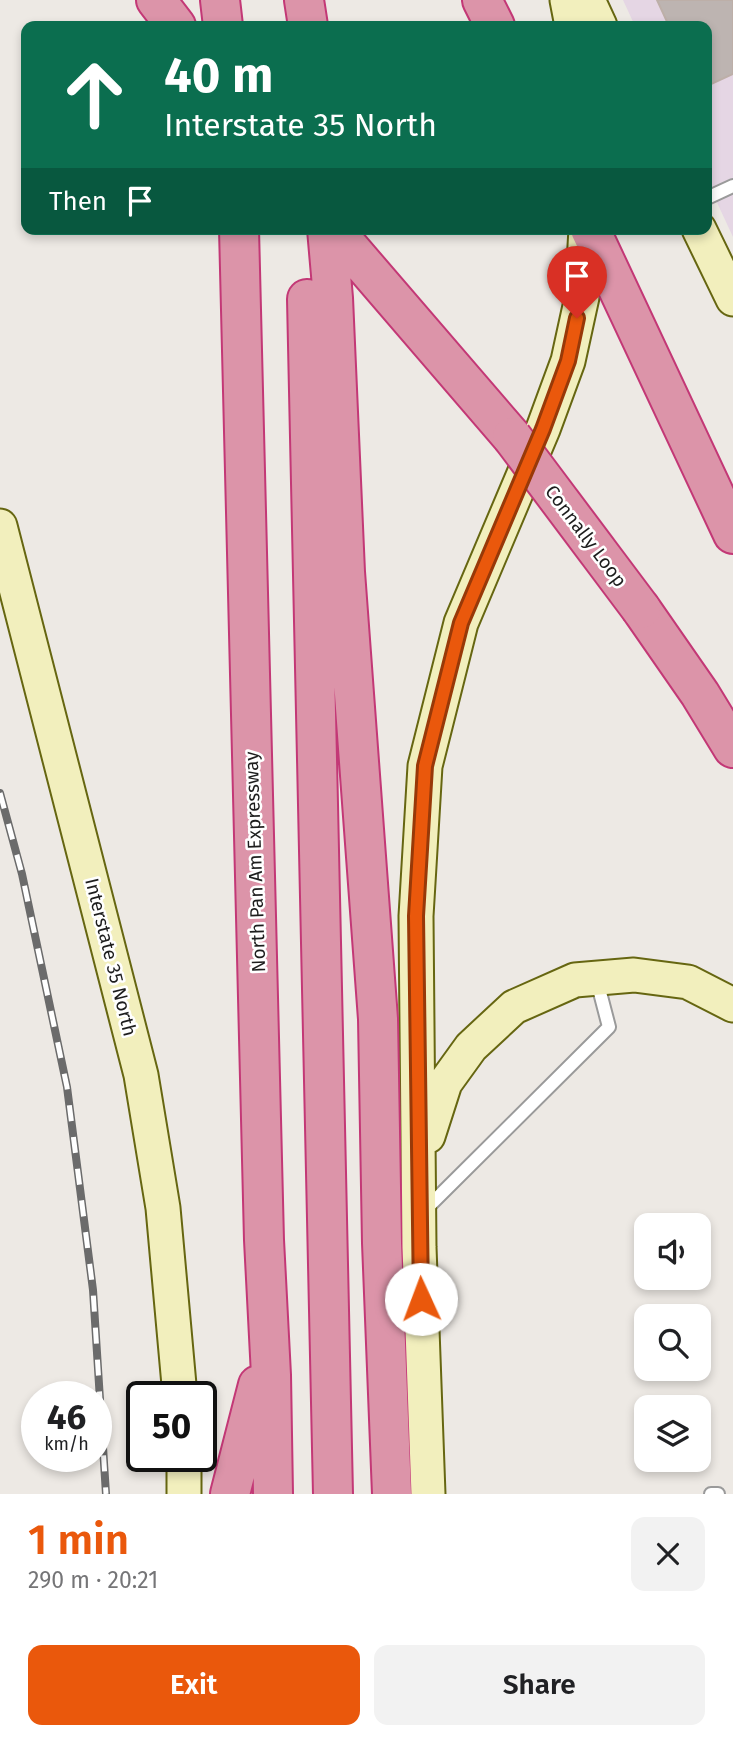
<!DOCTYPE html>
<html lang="en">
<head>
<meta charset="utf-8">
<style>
	:root { --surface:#fff; --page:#f2f2f2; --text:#202124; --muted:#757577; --accent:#ea580c }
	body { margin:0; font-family:"Fira Sans",sans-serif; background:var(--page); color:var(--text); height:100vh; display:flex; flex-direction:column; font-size:26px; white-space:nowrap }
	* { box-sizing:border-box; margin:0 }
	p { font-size:23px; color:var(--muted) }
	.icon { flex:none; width:38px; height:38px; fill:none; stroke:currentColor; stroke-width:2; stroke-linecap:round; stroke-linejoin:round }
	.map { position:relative; height:1494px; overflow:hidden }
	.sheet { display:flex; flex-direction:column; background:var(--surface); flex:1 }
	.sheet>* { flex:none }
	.banner { position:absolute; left:21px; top:21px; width:691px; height:214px; border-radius:14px; box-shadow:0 4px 10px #0003; background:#0b6e4f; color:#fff; overflow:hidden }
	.tools { position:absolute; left:634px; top:1213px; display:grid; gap:14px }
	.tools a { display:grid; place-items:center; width:77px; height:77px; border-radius:14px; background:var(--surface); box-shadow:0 4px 10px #0003; font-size:35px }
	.speed { position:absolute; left:21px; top:1381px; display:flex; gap:14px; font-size:35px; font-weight:700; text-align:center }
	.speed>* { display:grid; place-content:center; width:91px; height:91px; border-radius:50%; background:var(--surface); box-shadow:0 4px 10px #0003; line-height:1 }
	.speed small { font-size:18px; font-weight:400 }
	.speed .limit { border:4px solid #111; border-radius:10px; background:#fff; color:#111 }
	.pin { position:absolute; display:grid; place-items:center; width:60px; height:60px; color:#fff; margin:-72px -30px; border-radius:50% 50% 50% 0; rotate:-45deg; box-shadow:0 0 7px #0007 }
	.pin .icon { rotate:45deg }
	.me { position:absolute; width:77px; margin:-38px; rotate:358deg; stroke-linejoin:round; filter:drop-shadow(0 0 5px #0008) }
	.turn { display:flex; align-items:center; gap:24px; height:147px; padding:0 28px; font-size:32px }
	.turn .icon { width:91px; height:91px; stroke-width:2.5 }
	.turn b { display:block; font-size:49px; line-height:60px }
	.then { display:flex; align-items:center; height:66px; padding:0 28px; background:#0003; gap:14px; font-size:26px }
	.round { display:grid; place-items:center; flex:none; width:74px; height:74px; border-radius:14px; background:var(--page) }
	.overview { display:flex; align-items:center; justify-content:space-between; height:119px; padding:0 28px }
	h1 { font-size:42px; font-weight:600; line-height:52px; color:var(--accent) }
	.primary-button { display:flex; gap:14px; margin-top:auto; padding:14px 28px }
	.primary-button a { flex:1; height:80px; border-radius:14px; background:var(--accent); color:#fff; font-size:28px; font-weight:600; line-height:80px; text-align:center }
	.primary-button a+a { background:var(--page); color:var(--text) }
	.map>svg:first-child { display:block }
</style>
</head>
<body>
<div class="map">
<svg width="733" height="1494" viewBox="0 0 733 1494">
	<rect width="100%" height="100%" fill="#ede9e4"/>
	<path fill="#e5d6e4" d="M623,0h110v237l-26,-56v-155h-72z"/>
	<path fill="#bdb4b1" stroke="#bdafa8" stroke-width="2" d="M657,0h76v74l-26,12v-60h-38z"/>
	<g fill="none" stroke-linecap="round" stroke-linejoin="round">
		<defs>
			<path id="service" d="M707,198l26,-12
				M425,1210l184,-183 -12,-46
				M711,1494h7"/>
			<path id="secondary" d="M567,0l5,26
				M588,0l12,26
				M699,229l34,70
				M0,526l141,549 22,133 17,188
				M428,1136l17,-53 26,-36 43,-40 61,-27 59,-5 54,7 45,23
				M184,1456v38
				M428,1494l-9,-247 -3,-331 9,-150 36,-143 82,-194 25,-68 14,-64 4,-68"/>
			<path id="motorway" d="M156,0l20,26
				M220,0l3,26
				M304,0l4,26
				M482,0l13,26
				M239,229l25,1011 7,135 2,119
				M327,229l6,69 12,274 33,447 4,224 10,251
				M333,229l179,208
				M590,229l143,305
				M307,299l26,1195
				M641,609l59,85 33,54
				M230,1494l28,-109"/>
		</defs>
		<use href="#service" stroke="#9a9a9a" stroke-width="16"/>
		<use href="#secondary" stroke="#661" stroke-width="37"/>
		<use href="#motorway" stroke="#c33876" stroke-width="42"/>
		<use href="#service" stroke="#fff" stroke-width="12"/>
		<use href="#secondary" stroke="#f2efbd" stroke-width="33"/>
		<use href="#motorway" stroke="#dc94a9" stroke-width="38"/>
		<defs>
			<path id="rail" d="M0,793l22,81 45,213 26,203 13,204"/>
		</defs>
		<use href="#rail" stroke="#6b6b6b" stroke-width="8"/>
		<use href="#rail" stroke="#fff" stroke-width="5" stroke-dasharray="16" stroke-linecap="butt"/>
		<defs>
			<path id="motorway-bridge" d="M512,437l129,172"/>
		</defs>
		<use href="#motorway-bridge" stroke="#c33876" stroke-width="42" stroke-linecap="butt"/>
		<use href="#motorway-bridge" stroke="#dc94a9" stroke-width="38"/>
	</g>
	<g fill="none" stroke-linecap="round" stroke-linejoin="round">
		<defs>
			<path id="route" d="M421,1299l-5,-383 9,-150 36,-143 82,-194 25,-68 9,-43"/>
		</defs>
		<use href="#route" stroke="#983908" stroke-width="18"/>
		<use href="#route" stroke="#ea580c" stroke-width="12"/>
	</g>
	<g text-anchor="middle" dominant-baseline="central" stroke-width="5" stroke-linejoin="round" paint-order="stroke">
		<g font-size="19" fill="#1d1d1d" stroke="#fff">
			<text transform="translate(586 536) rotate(53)">Connally Loop</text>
			<text transform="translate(255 862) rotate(-92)">North Pan Am Expressway</text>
			<text transform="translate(111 957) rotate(76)">Interstate 35 North</text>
		</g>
	</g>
</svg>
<div class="tools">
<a><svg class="icon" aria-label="sound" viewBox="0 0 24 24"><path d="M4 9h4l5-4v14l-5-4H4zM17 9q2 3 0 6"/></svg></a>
<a><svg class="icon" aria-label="search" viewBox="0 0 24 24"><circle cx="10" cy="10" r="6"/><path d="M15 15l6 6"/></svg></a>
<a><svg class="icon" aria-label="layers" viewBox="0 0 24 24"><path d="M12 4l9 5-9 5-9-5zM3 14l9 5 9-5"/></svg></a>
</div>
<div class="speed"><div>46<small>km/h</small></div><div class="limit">50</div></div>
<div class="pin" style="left:577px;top:318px;background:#d93025"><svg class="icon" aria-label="arrive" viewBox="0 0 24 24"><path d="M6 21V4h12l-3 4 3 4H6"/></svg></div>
<svg class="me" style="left:421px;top:1299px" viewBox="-20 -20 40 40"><circle r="19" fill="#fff"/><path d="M0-13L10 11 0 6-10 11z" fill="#ea580c"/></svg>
<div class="banner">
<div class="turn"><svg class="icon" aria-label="ahead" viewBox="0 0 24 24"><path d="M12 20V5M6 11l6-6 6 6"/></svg><div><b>40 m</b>Interstate 35 North</div></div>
<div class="then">Then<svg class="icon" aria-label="arrive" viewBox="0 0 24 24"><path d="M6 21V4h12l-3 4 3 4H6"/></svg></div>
</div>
</div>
<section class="sheet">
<div class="overview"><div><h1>1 min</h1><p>290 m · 20:21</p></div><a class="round"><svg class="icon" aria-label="close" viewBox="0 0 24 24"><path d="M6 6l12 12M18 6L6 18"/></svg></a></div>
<div class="primary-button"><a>Exit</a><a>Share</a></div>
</section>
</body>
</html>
